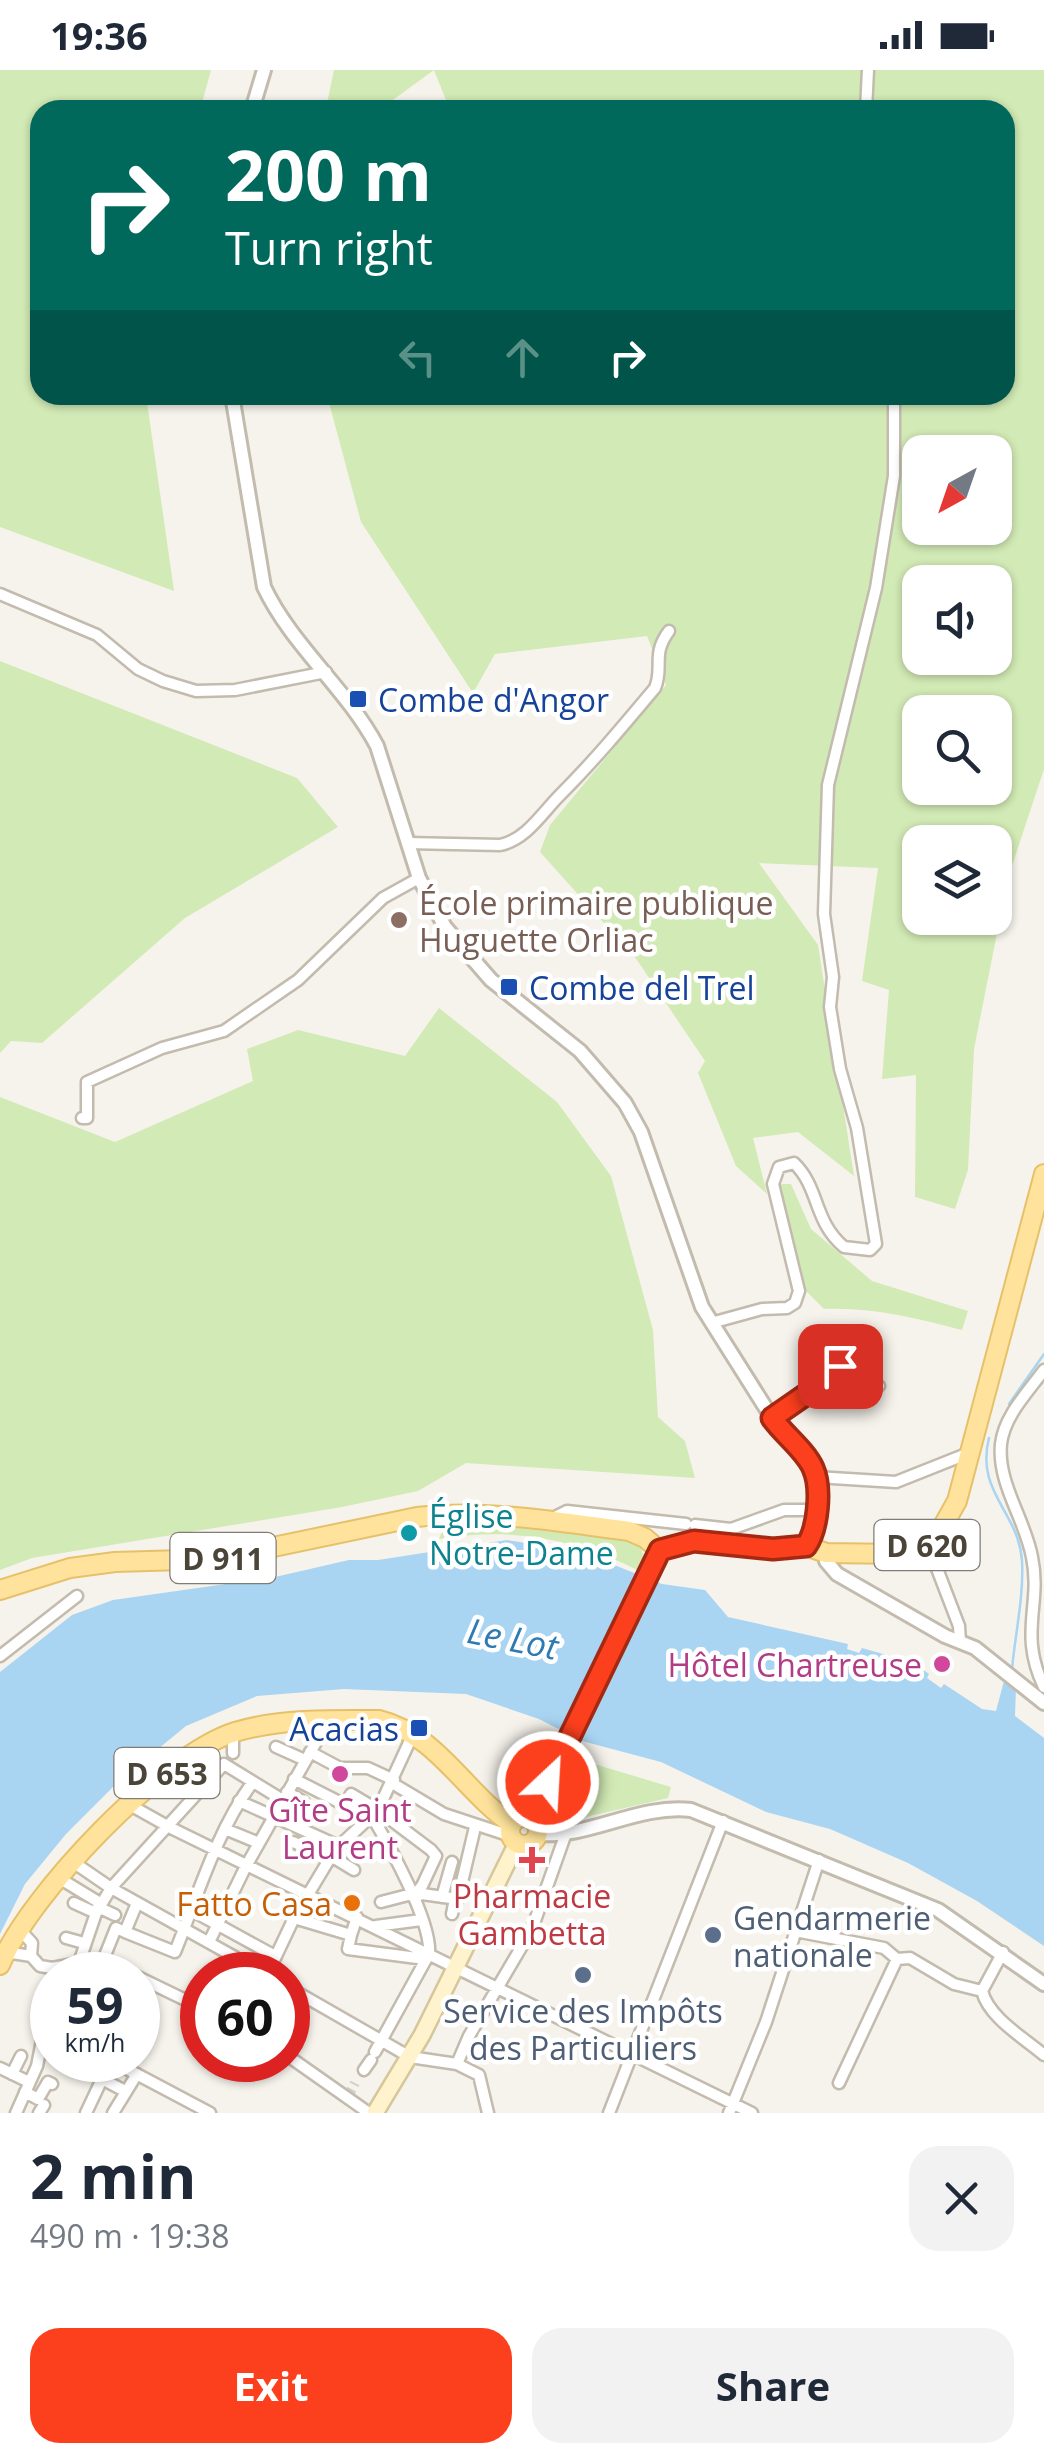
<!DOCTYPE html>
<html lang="en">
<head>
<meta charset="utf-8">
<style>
	:root { --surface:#fff; --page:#f2f2f3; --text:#1f2937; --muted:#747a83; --accent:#fc3f1d }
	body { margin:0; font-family:"Open Sans",sans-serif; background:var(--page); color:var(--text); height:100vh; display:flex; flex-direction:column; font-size:38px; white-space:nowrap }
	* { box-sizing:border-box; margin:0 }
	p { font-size:32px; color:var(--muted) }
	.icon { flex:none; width:55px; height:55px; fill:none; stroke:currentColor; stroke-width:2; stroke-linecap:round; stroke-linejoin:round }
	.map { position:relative; height:2043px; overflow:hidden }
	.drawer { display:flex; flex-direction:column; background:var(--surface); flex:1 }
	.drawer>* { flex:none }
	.banner { position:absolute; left:30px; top:30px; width:985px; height:305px; border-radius:30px; box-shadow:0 2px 8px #0004; background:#00695c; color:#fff; overflow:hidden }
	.needle { width:65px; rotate:220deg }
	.fabs { position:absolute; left:902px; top:365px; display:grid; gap:20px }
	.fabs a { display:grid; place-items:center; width:110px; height:110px; border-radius:20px; background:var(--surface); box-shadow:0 2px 8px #0004; font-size:50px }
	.speed { position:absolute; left:30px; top:1882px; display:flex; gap:20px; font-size:50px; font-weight:700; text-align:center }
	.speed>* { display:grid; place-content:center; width:130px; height:130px; border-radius:50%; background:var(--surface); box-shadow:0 2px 8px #0004; line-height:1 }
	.speed small { font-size:25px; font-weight:400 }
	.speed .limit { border:15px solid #d22; background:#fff; color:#111 }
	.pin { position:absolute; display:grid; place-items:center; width:85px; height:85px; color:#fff; margin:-42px; border-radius:20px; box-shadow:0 5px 15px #0006 }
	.me { position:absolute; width:110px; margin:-55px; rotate:25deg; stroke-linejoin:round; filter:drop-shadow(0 0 8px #0008) }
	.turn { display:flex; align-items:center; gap:35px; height:210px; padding:0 30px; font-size:45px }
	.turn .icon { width:130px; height:130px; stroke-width:2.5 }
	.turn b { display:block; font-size:70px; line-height:85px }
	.lanes { display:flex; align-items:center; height:95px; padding:0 30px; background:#0003; justify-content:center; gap:50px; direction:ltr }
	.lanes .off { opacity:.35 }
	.round { display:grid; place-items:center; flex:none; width:105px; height:105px; border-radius:30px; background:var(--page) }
	.summary { display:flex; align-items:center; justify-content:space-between; height:170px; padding:0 30px }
	h1 { font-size:60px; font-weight:700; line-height:75px }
	.primary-button { display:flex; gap:20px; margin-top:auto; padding:20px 30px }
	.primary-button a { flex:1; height:115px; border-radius:30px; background:var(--accent); color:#fff; font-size:40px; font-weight:700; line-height:115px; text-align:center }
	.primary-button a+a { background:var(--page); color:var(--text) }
	.status { display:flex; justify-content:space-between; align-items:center; height:70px; padding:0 50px; background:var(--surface); direction:ltr }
	.status svg { height:28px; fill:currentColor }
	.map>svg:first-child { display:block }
</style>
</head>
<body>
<div class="status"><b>19:36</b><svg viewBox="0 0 49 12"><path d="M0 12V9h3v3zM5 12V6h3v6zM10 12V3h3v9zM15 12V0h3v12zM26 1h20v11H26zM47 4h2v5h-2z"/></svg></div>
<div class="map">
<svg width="1044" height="2043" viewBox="0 0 1044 2043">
	<rect width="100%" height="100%" fill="#f6f3ec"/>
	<path fill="#d2eab5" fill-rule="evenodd" d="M0,0h211l-11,40h-160v285h106l28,196 -174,-64z
		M334,0h710v699l-36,109 -34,171 -6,121 -13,39 -40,-12 1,-122 -34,4 7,-89 -27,-9 16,-113 -119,-5 59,82 36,231 -56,-44 -45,6 14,56 -31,-28 -38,-93 7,-12 -68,-101 -97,-108 10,-27 116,-140 -19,-49 -152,18 -22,39 -112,-171 -34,-127h678v-285h-555l-16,-40 -55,40h-50l-3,-2zM920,382h75v76h-75zM920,512h75v76h-75zM920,642h75v76h-75zM920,772h75v76h-75z
		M0,591l297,117 41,49 -153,91 -143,125 -31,-2 -11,12z
		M439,938l118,94 54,74 42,154 5,87 27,24 10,37 -229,-15 -48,28 -76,16 -310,51 -32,12v-473l115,45 138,-61 -6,-32 51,-19 107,26z
		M778,1114h13l20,45 61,52 96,30 -6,19c-46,-12 -90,-23 -138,-21l-24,-24z
		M472,1450l162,21c11,9 11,18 7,31 -63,-34 -132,-45 -202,-33l5,-12z
		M574,1688l97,29 -3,11 -121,28 -4,-6z"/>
	<path fill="#a9d4f2" d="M507,1470l72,11 83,33 43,6 23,27 120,27 -1,5 12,4 3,-5 49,14v4h7l11,8 -2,4 14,10 3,-4 38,25 14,2 8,-30 12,6 -1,29 29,22v208l-67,-45 -69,-38 -78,-34 -64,-17 -105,-50 -79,-21 -43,-22 -73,-25 -122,-5 -87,7 -71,30 -67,55 -53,53 -41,50 -25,50v-262l72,-57 41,-15 162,-23 74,-17h29z"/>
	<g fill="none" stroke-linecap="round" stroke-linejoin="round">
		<path stroke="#a9d4f2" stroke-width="2.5" d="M1009,1334l35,-50
			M989,1368c-14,54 30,74 33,123 2,35 -7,74 -10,108"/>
		<path stroke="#d4d0c8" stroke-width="10" stroke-dasharray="10 5" stroke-linecap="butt" d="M347,2028l8,-15"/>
		<defs>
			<path id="minor" d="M866,40l2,-40
				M0,524l97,41 41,34 25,12 33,10 39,-1 91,-18
				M407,773l93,2c26,-5 42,-32 60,-50 34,-34 64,-70 95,-107 9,-22 -4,-33 14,-57
				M82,1048h5v-36l75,-34 62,-17 74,-51 85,-82 36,-20
				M711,1253l51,-14 25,-1 8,-5 4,-12 -26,-107 6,-17 15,-4c26,25 19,58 50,84l26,3 6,-6 -19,-116 -17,-59 -10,-62 3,-30 -9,-63 4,-129 48,-197 18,-112v-81
				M810,1269l34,34
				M1044,1300c-16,22 -40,46 -43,74 -4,39 24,75 31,113 10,48 -14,76 12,130
				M772,1348l52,-36 20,-9 35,13
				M816,1407l80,5 73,-29
				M553,1452l2,-5 12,-6 119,13
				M695,1455l36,4 53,-19h33
				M928,1475l31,81 1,16
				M0,1586l77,-60
				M276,1677l29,13
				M310,1682l30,16h28l26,12
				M233,1683v-20
				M294,1709l51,26 6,-11 27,16 53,40 5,6 -14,30 -9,11
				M392,1713l52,31 67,22
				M287,1722l17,10
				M239,1731l100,45
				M130,1735l41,23 581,285
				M373,1748c17,29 59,104 56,136l-54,98
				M225,1759l34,14
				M293,1772l37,16
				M331,1786l23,14
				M73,1792l38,26 156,87
				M59,1808l41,25
				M414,1827l8,-3 36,5 17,-72
				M442,1827l10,-35
				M381,1832l31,-8
				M74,1833l22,10
				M98,1837l17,8
				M191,1840l84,46
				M452,1844l3,-15
				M294,1848l57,17 6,-18
				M376,1856l45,-6
				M20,1860l12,13 -1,13
				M795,1861l89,17 13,11 13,-1 44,26 28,7c7,27 41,46 62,64
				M125,1862l50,20c23,-57 41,-119 77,-169
				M351,1865l-3,14 77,10
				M66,1868l18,5
				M209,1872l36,-74 83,-147
				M6,1882l25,4 9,10 12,2 38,-7 41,14
				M79,1893l17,-50 15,-25 113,-124 80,49
				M102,1893l14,-35 9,4 12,-29
				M224,1905l11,-18
				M267,1905l27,-57 36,-60 9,-12 39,-36 35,-76
				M138,1907l64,31
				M288,1917l122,70 47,7 22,11 9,38
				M982,1921l21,-39
				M288,1986l81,57
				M110,1990l100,53
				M457,1994l12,-28 63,-107 34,-96
				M0,1998l29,14
				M364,2000l7,-10
				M12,2004l9,-18
				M839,2013l58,-124
				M25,2022l13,7 10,-17 4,2
				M16,2043l21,-47 15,-76
				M39,2043l5,-8
				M86,2043l16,-34 23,12
				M113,2043l24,-39
				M609,2043l114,-292
				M729,2043l37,-91 53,-162"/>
			<path id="tertiary" d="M252,40l12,-40
				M232,325l32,192c28,59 82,101 113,159l42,132 26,49 46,53 89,71 45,52 16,29 61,175 77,122 33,37 4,11v49l-10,20
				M826,1483v8l11,13 108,62 30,12 69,55
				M538,1764c52,4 100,-30 153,-24l247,100 106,74"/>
			<path id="secondary" d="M375,2043l47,-78 95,-192"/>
			<path id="primary" d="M659,1480l35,-9 79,8 33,-3 20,7 75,1 27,-9 11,-12 18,-32 87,-327
				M0,1520l70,-22 45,-6 101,-3 201,-42c72,-8 141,5 212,14l16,7 14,12
				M510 1761a14 14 0 1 1 28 0a14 14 0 1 1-28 0Z
				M531,1748l128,-268
				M0,1895c30,-71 162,-210 235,-233 47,-14 97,-12 144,-12 59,15 85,72 133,104"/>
		</defs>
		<use href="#minor" stroke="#c2bbae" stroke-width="15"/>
		<use href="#tertiary" stroke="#c2bbae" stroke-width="18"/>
		<use href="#secondary" stroke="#d6c79b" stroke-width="20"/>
		<use href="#primary" stroke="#e6c16a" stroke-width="22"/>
		<use href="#minor" stroke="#fff" stroke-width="10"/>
		<use href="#tertiary" stroke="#fff" stroke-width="12"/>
		<use href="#secondary" stroke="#fff3cd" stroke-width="15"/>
		<use href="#primary" stroke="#ffe39c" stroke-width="18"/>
	</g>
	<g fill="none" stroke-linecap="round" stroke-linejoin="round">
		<defs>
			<path id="route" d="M548,1712l112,-232 34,-9 79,8 33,-3c12,-17 16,-58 7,-78 -8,-18 -29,-33 -41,-50l52,-36 20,-10 -4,-6"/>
		</defs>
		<use href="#route" stroke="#a42913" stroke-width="25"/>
		<use href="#route" stroke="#fc3f1d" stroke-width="18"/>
	</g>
	<g fill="#1a4fb4" stroke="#fff" stroke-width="4">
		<rect x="348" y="619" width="20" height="20" rx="5"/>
		<rect x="499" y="907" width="20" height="20" rx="5"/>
		<rect x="409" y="1648" width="20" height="20" rx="5"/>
	</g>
	<circle fill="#8d6e63" stroke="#fff" stroke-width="4" cx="399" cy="850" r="10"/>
	<circle fill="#0f9aa8" stroke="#fff" stroke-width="4" cx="409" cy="1463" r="10"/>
	<g fill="#d1479c" stroke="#fff" stroke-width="4">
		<circle cx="942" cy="1594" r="10"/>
		<circle cx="340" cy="1704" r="10"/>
	</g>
	<path fill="#e0444e" stroke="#fff" stroke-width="4" d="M527 1775h10v10h10v10h-10v10h-10v-10h-10v-10h10z"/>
	<circle fill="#e8710a" stroke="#fff" stroke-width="4" cx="352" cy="1833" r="10"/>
	<g fill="#5c6f8a" stroke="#fff" stroke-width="4">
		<circle cx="713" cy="1865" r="10"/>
		<circle cx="583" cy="1905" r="10"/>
	</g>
	<g text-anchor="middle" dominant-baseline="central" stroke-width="9" stroke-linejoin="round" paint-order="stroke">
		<g fill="#fff" stroke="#817c74" stroke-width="2.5">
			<rect x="874.5" y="1450" width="105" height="50" rx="8"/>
			<rect x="170.5" y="1463" width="105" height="50" rx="8"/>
			<rect x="114.5" y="1678" width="105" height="50" rx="8"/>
		</g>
		<g font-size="30" font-weight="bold" fill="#4b4439">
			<text x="927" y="1475">D 620</text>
			<text x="223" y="1488">D 911</text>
			<text x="167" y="1703">D 653</text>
		</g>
		<g font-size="32" fill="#164399" stroke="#fff" text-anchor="start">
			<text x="378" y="629">Combe d'Angor</text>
			<text x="529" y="917">Combe del Trel</text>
			<text x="399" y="1658" text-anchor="end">Acacias</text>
		</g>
		<g font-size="32" fill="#785e54" stroke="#fff" text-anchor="start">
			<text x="419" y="832">École primaire publique<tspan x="419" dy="37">Huguette Orliac</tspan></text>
		</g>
		<g font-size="32" fill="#0d838f" stroke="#fff" text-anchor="start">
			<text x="429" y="1445">Église<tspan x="429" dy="37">Notre-Dame</tspan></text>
		</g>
		<g font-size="32" fill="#b23c85" stroke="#fff" text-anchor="end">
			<text x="922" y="1594">Hôtel Chartreuse</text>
			<text x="340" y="1739" text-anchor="middle">Gîte Saint<tspan x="340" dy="37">Laurent</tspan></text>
		</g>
		<g font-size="32" fill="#be3a42" stroke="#fff">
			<text x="532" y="1825">Pharmacie<tspan x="532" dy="37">Gambetta</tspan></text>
		</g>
		<g font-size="32" fill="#c56008" stroke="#fff" text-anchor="end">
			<text x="332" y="1833">Fatto Casa</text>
		</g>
		<g font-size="32" fill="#4e5e75" stroke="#fff" text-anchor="start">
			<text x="733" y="1847">Gendarmerie<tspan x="733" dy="37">nationale</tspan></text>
			<text x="583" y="1940" text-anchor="middle">Service des Impôts<tspan x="583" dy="37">des Particuliers</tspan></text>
		</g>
		<g font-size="35" font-style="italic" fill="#2e7ab2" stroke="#fff">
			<text transform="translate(513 1568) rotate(11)">Le Lot</text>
		</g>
	</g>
</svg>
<div class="fabs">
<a><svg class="needle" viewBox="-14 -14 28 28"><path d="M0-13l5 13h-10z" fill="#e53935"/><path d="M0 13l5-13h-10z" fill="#747a83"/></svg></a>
<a><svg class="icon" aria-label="sound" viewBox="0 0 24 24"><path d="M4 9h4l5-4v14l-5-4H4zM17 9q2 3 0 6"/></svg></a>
<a><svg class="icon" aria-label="search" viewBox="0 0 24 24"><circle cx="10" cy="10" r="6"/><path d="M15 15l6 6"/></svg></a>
<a><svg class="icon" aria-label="layers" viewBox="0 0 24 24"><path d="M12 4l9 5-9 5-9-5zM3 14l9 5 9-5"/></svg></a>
</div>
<div class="speed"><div>59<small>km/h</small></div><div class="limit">60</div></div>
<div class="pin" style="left:840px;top:1296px;background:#d93025"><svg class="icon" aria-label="arrive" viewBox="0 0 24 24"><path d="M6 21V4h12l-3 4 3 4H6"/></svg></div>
<svg class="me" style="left:548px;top:1712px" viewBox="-20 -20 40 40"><circle r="17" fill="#fc3f1d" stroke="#fff" stroke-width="3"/><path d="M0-11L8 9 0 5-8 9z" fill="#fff"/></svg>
<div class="banner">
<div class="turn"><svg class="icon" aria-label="right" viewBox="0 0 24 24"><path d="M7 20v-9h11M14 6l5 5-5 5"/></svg><div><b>200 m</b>Turn right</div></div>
<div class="lanes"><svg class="icon off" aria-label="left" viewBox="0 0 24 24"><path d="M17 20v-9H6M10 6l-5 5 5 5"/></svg><svg class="icon off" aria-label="ahead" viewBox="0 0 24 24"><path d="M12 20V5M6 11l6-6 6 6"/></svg><svg class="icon" aria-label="right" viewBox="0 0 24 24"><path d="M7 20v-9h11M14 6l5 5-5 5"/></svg></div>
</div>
</div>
<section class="drawer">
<div class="summary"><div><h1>2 min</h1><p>490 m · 19:38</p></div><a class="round"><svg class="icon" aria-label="close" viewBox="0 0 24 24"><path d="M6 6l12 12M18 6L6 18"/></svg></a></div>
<div class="primary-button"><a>Exit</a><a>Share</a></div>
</section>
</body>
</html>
